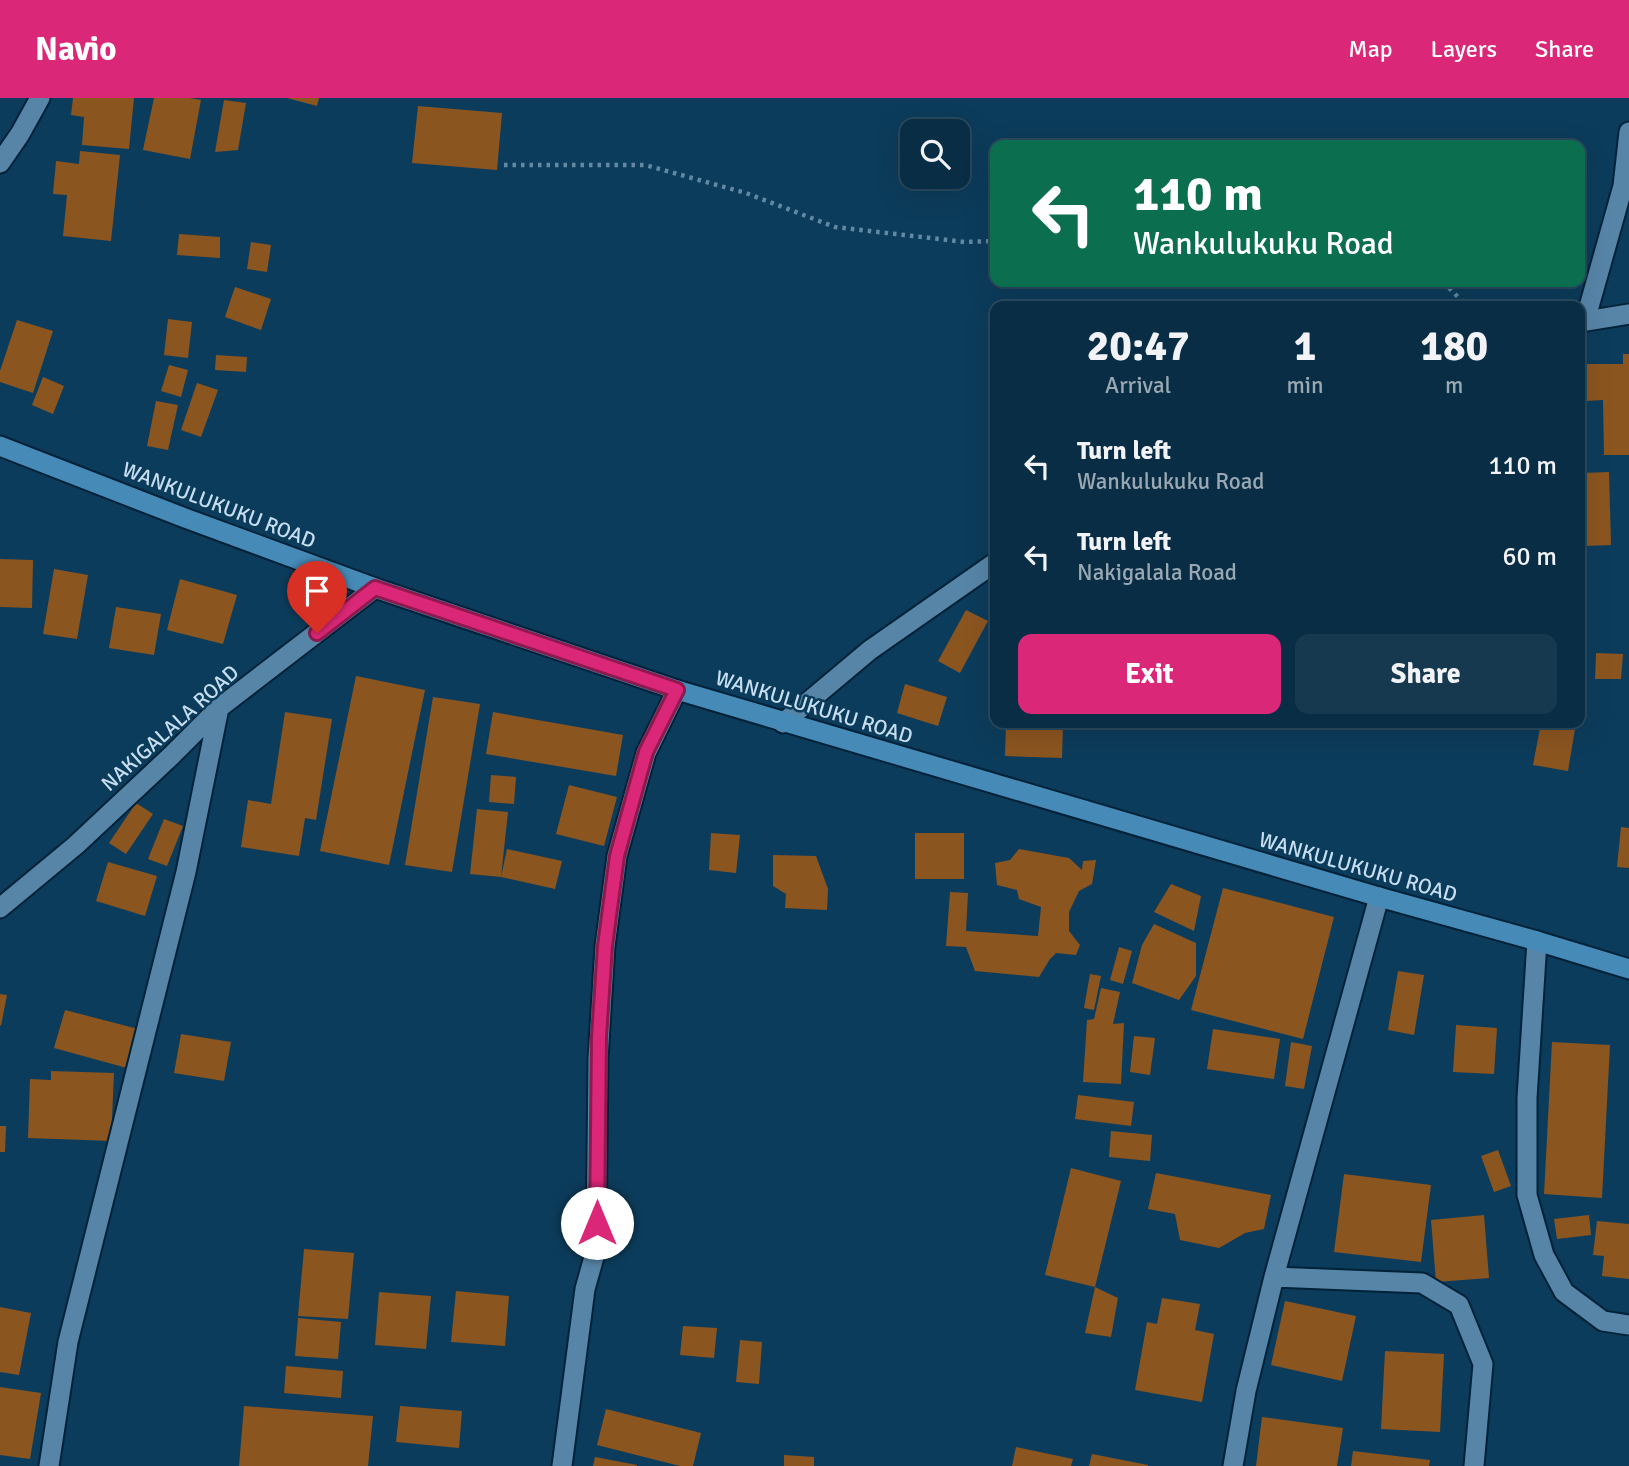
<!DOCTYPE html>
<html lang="en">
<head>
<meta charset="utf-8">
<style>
	:root { --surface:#092d44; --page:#17394f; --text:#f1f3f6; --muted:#99a8b2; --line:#29495d; --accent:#db2777 }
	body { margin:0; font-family:Signika,sans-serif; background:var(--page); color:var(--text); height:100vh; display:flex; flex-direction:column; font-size:26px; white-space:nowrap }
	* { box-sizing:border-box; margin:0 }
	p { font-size:23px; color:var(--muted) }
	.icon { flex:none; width:38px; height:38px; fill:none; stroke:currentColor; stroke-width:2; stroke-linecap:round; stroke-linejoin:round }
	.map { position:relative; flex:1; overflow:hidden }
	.side { position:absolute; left:990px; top:203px; width:595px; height:427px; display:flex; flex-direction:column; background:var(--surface); border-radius:14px; box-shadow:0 7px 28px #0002,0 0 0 2px var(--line) }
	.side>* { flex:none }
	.top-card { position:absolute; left:990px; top:42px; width:595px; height:147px; border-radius:14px; box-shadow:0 7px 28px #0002,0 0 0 2px var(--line); background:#0b6e4f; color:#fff; overflow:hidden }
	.fabs { position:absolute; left:900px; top:21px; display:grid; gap:14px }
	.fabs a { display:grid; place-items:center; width:70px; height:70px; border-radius:14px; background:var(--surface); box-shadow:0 7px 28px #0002,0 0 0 2px var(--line); font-size:35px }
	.pin { position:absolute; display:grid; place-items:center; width:60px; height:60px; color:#fff; margin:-72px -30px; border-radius:50% 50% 50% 0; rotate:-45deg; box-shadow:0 0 7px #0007 }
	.pin .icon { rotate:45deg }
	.me { position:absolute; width:77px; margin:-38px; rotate:0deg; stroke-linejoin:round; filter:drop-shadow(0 0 5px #0008) }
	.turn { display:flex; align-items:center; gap:24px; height:147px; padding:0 28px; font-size:32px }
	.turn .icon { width:91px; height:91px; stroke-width:2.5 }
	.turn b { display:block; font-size:49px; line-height:60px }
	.eta { display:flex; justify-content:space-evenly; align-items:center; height:119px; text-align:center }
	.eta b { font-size:42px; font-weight:700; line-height:49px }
	.action { display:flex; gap:14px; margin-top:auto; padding:14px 28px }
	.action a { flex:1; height:80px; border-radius:14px; background:var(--accent); color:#fff; font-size:28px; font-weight:700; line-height:80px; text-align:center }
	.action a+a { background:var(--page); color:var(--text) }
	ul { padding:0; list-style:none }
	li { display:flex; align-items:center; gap:21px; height:91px; padding:0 28px }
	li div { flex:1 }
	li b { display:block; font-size:26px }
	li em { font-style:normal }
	header { display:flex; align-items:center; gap:42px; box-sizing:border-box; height:98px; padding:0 35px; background:var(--accent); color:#fff }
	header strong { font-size:33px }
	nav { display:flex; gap:38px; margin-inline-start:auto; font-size:24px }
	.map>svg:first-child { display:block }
</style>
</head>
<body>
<header>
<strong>Navio</strong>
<nav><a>Map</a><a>Layers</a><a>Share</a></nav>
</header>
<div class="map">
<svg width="1629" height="1368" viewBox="0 0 1629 1368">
	<rect width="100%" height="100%" fill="#0c3c5b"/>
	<path fill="#8b5520" d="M73,0h61l-5,51 -47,-4 2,-28 -13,-2z
		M154,0h36l11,2 -11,59 -47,-9z
		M287,0h32l-2,8z
		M224,2l22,3 -8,47 -23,2z
		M418,8l84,7 -5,57 -85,-7z
		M80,53l40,4 -9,86 -48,-5 4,-41 -14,-1 3,-33 23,3z
		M179,136l41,3v21l-43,-3z
		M251,144l20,3 -4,27 -20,-3z
		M235,189l36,12 -10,31 -36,-13z
		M168,221l24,3 -4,36 -24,-3z
		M17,222l36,11 -20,62 -33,-11v-11z
		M1623,256h6v101h-25l-1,-55 -16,1v-37h36z
		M216,257l31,2 -1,15 -31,-2z
		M169,267l19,5 -7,27 -20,-6z
		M43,279l21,9 -11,28 -21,-9z
		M197,285l21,7 -17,47 -20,-7z
		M156,303l22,4 -10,45 -21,-4z
		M1609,374l2,73 -27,1 -1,-9h-3v-64z
		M0,461l33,1 -1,48 -32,-1z
		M54,471l34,6 -11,64 -34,-5z
		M180,481l57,16 -14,49 -56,-14z
		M116,509l45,7 -7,41 -45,-7z
		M966,512l22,11 -28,52 -22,-12z
		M1596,555l27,1 -2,25h-26z
		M356,578l69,14 -36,175 -69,-14z
		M905,586l42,13 -9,29 -41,-13z
		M433,599l47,7 -28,168 -47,-7z
		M285,614l47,7 -16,101 -11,-2 -6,38 -58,-9 7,-47 23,4z
		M493,614l130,23 -7,41 -130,-22z
		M1006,625h57l-1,35 -57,-2z
		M1541,625h35l-8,48 -35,-6z
		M491,677l25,2 -2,27 -25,-2z
		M569,687l48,12 -13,49 -48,-12z
		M136,705l17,11 -27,40 -17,-11z
		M477,711l31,3 -7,65 6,-28 55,12 -7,28 -54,-12 -31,-3z
		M164,721l19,7 -16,40 -19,-7z
		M1621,729l8,1v40l-12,-1z
		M711,735l29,2 -4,38 -27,-3z
		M915,735h49v46h-49z
		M1019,751l50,9 13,12 1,-9 13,-1 -4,24 -13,7 -10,21v19l11,14 -4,10 -20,-2 -6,6 -11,18 -64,-6 -9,-24 -20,-1 4,-54 18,1 -2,38 72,5 3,-29 -22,-8 -2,-9 -20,-5 -2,-22 15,-3z
		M773,757l43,1 12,33 -1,21 -42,-2 1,-14 -13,-8z
		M108,764l49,14 -12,40 -49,-15z
		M1171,786l30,12 -7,35 -40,-19z
		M1223,790l111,29 -31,122 -112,-29z
		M1154,826l42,19v33l-17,24 -47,-17 10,-38z
		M1119,849l13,4 -9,33 -13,-4z
		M1398,873l26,4 -10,60 -26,-5z
		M1090,876l11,2 -7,34 -10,-2z
		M1101,890l19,4 -7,32 11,-1 -3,61 -38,-2 4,-62 7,-1z
		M0,896l7,1 -6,31 -1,-1z
		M65,912l73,19 -11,39 -73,-20z
		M1456,927l41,3 -3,46 -41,-2z
		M1213,931l67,10 -6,40 -67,-10z
		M181,936l50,8 -7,39 -50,-8z
		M1134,938l21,2 -5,37 -20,-3z
		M1291,944l21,4 -8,43 -19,-3z
		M1552,944l58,3 -8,153 -58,-4z
		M51,973l63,2 -3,68 -83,-3 2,-59 21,1z
		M1078,997l56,7 -3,24 -56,-7z
		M0,1028h6l-1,26h-5z
		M1111,1033l41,4 -2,26 -41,-4z
		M1498,1052l13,36 -17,6 -13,-36z
		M1071,1070l50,13 -26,106 -50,-12z
		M1156,1075l115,22 -7,34 -19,4 -26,15 -39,-8 -5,-26 -27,-5z
		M1344,1076l87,11 -10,77 -87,-10z
		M1484,1117l5,63 -53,4 -5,-62z
		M1589,1117l2,20 -34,4 -3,-20z
		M1597,1123l32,3v55l-27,-3 2,-20 -11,-1z
		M304,1151l50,4 -6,66 -50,-3z
		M1095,1189l23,11 -7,39 -26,-4z
		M456,1193l53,5 -4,50 -54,-4z
		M379,1194l52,4 -5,53 -51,-4z
		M1162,1200l38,6 -5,26 19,4 -12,68 -67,-12 12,-68 10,2z
		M1285,1203l71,15 -14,65 -71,-16z
		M0,1209l31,6 -12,62 -19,-3z
		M298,1220l43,4 -3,37 -43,-3z
		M683,1228l34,2 -3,30 -34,-3z
		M740,1242l22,2 -3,42 -23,-2z
		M1385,1253l59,3 -4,78 -59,-3z
		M286,1268l57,5 -2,27 -57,-5z
		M0,1289l41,6 -11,66 -30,-4z
		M244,1308l129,10 -5,50h-129z
		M400,1308l62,5 -3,37 -63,-6z
		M606,1311l95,24 -8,33h-13l-83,-21z
		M1262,1319l81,11 -6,38h-81z
		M1016,1349l57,12 -2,7h-59z
		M1353,1353l77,9 -1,6h-78z
		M1092,1356l56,11v1h-59z
		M784,1357l30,2v9h-30z
		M595,1359l42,8v1h-44z"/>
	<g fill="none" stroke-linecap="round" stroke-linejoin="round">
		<defs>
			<path id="minor" d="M0,65l20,-29 20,-36
				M1585,223l38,-135 6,-54
				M1580,224l49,-8
				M783,625l87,-73 126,-88
				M0,810l76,-63 95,-89 48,-48 156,-120
				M1537,843l-10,157v97l17,60 20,37 39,29 26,4
				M1274,1179l148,6 37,22 24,59 -9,102
				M49,1368l19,-124 118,-470 33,-164
				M562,1368l23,-177 11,-39 2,-191 7,-113 12,-90 29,-103 31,-63
				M1233,1368l13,-75 28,-114 105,-380"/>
			<path id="secondary" d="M0,348l185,72 190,70 302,102 702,207 158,44 92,28"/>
		</defs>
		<use href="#minor" stroke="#002239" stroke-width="23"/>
		<use href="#secondary" stroke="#002239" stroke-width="23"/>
		<path stroke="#6388a1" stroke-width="4.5" stroke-dasharray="3.5 5" stroke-linecap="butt" d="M504,67h141l101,28 89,34 130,15 31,-1
			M1443,184l20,20 2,4"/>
		<use href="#minor" stroke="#5785a7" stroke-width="19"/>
		<use href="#secondary" stroke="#468ab7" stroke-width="19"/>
	</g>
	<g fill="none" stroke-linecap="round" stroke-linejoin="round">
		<defs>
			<path id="route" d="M317,535l58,-45 302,102 -31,62 -29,104 -12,90 -6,91 -2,186"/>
		</defs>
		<use href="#route" stroke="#8e194d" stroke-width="18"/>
		<use href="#route" stroke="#db2777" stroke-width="12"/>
	</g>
	<g text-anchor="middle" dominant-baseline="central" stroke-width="5" stroke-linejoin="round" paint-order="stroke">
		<g font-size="21" fill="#c6def0" stroke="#0c3c5b">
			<text transform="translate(219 407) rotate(21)">WANKULUKUKU ROAD</text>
			<text transform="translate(814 609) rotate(17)">WANKULUKUKU ROAD</text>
			<text transform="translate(170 630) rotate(-42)">NAKIGALALA ROAD</text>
			<text transform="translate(1358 769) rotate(16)">WANKULUKUKU ROAD</text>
		</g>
	</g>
</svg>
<div class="fabs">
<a><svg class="icon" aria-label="search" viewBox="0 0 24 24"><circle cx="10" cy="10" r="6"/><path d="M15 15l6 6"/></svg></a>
</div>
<div class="pin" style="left:317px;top:535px;background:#d93025"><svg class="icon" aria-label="arrive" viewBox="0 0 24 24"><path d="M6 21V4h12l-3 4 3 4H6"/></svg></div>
<svg class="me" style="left:597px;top:1125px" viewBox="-20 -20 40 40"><circle r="19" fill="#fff"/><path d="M0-13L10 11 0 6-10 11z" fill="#db2777"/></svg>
<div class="top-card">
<div class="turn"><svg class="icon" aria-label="left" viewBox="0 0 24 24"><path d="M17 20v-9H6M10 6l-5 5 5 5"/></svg><div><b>110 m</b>Wankulukuku Road</div></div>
</div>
<section class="side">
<div class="eta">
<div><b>20:47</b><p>Arrival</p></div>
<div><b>1</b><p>min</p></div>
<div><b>180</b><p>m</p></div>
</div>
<ul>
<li><svg class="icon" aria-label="left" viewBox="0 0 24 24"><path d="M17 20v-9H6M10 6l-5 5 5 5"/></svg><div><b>Turn left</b><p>Wankulukuku Road</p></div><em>110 m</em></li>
<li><svg class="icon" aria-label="left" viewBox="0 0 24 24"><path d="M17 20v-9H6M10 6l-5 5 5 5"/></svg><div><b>Turn left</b><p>Nakigalala Road</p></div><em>60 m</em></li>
</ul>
<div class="action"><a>Exit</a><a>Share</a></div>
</section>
</div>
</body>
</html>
